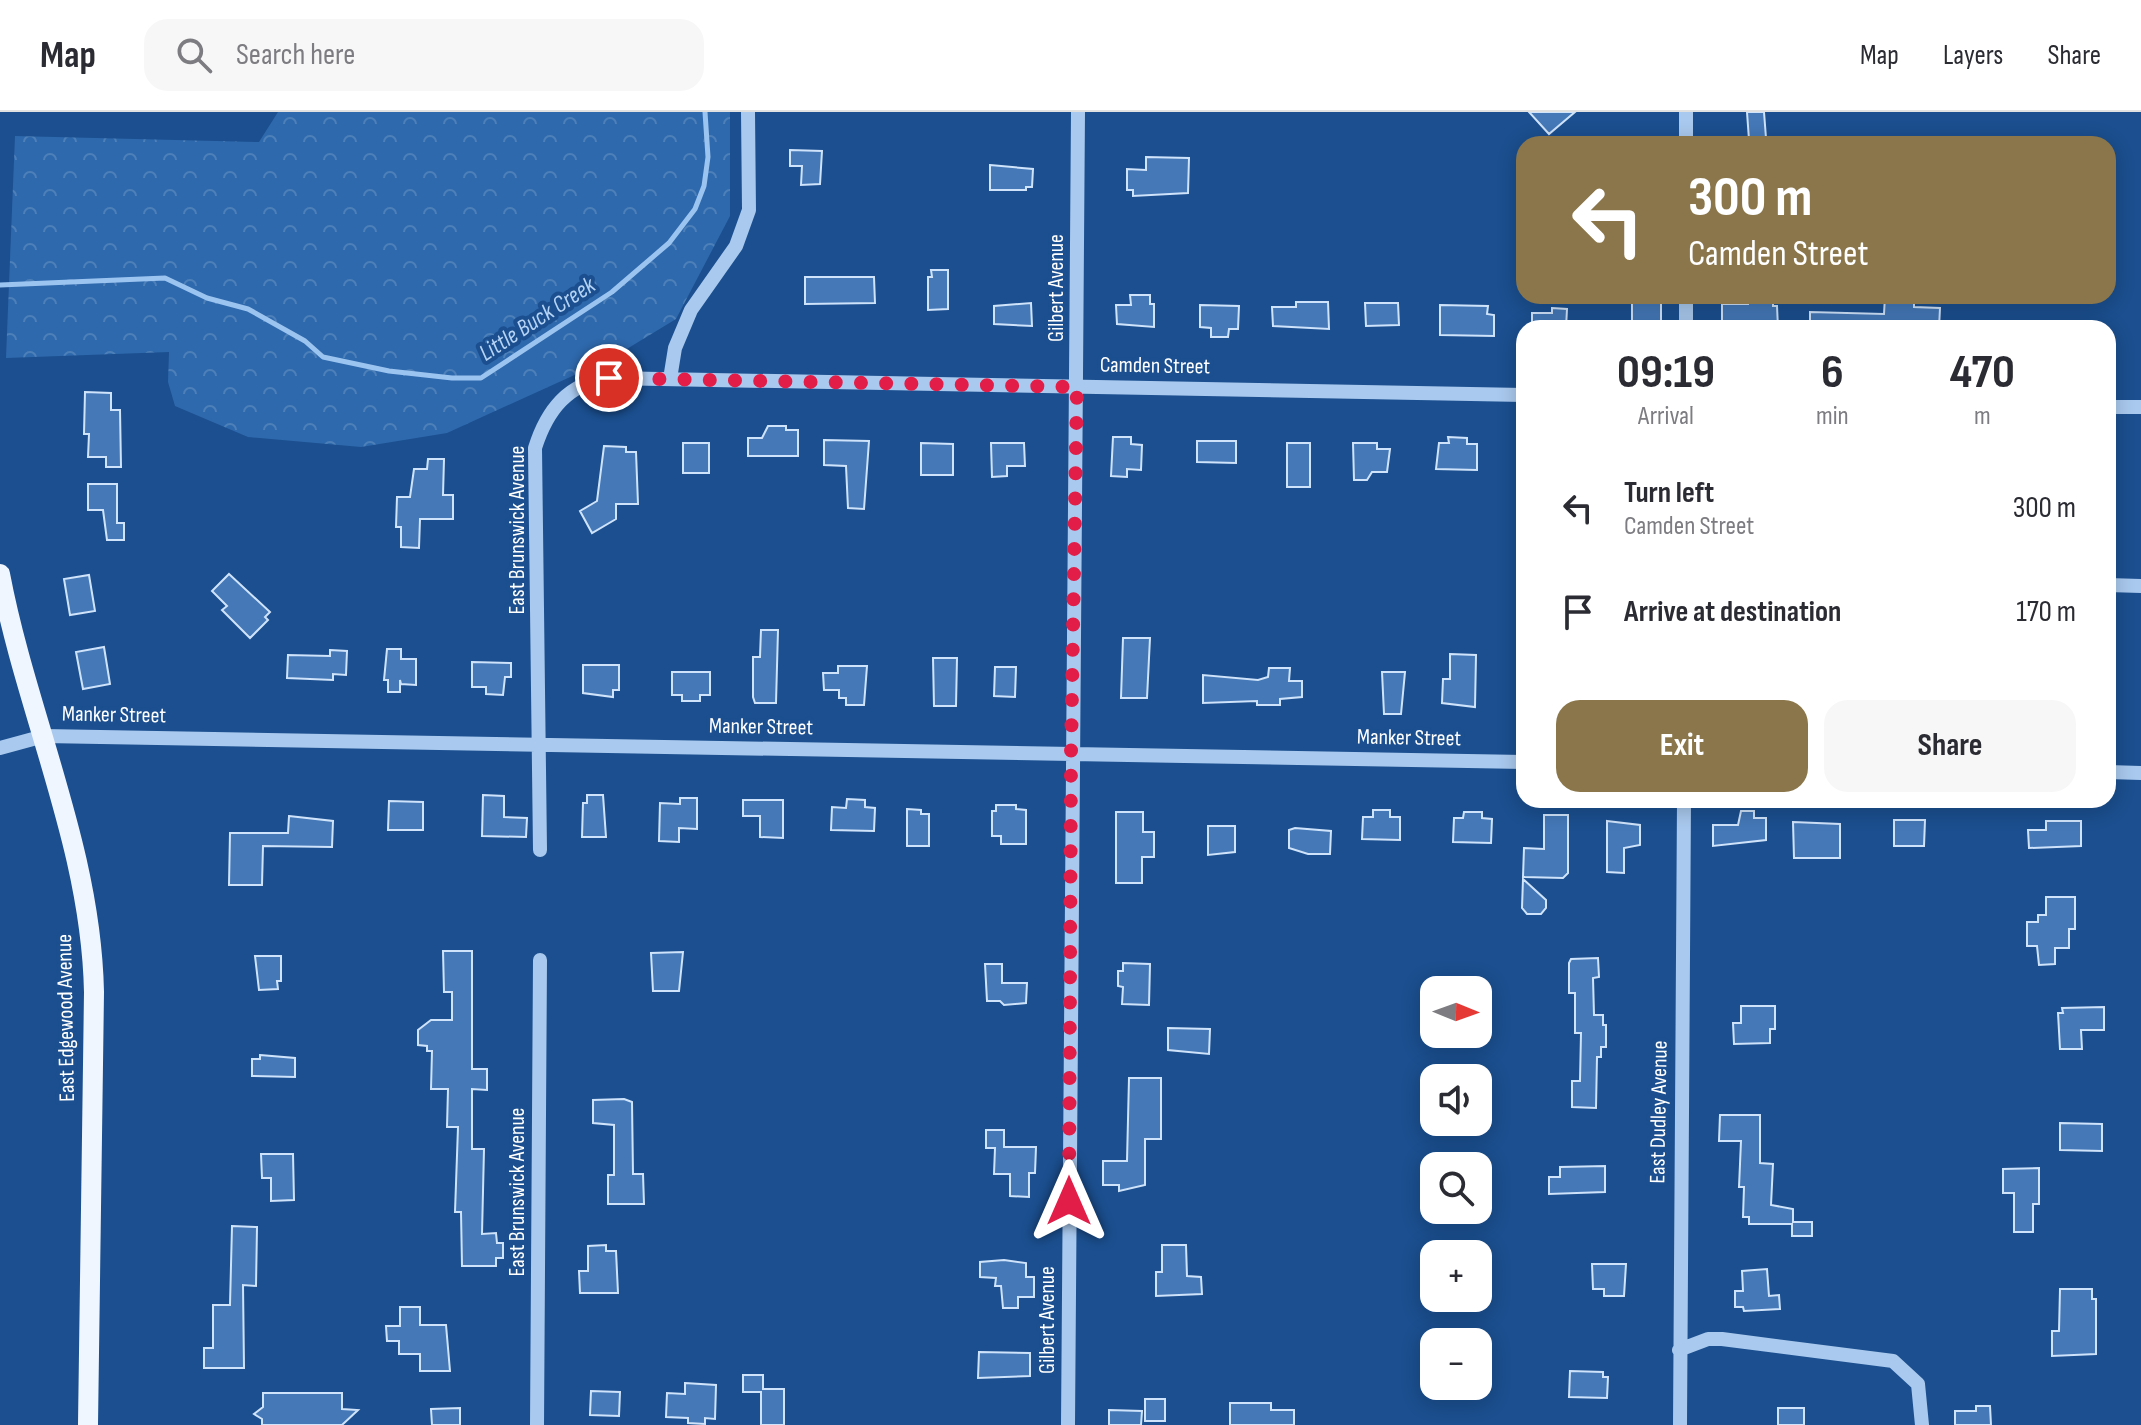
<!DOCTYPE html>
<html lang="en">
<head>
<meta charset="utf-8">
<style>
	:root { --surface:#fff; --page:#f7f7f7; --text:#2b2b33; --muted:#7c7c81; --line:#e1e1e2; --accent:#8a764a }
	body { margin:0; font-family:"Sofia Sans Condensed",sans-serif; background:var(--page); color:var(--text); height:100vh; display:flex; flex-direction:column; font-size:30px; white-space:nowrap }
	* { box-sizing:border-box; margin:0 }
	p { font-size:26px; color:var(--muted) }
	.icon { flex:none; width:44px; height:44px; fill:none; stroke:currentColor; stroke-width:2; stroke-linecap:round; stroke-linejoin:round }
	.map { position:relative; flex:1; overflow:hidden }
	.drawer { position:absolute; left:1516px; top:208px; width:600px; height:488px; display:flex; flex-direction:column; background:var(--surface); border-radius:24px; box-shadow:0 4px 20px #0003 }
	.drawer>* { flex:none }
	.banner { position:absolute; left:1516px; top:24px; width:600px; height:168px; border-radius:24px; box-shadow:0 4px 20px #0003; background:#8a764a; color:#fff; overflow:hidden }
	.needle { width:52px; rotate:91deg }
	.controls { position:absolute; left:1420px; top:864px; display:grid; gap:16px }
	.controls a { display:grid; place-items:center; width:72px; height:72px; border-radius:16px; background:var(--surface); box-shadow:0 4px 20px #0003; font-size:40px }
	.pin { position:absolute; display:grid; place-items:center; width:68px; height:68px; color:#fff; margin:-34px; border:4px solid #fff; border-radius:50%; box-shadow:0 2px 8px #0007 }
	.me { position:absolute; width:88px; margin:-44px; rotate:0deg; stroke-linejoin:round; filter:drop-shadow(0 0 6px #0008) }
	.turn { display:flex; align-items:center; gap:28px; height:168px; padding:0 40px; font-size:36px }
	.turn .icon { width:104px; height:104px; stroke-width:2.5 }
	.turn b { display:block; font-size:56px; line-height:68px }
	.eta { display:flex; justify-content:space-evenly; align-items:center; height:136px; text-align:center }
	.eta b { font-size:48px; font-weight:700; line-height:56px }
	.action { display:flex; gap:16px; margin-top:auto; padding:16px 40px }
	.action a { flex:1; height:92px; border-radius:24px; background:var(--accent); color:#fff; font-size:32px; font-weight:700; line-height:92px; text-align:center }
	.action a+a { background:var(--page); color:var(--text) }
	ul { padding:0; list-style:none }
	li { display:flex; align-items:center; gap:24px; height:104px; padding:0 40px }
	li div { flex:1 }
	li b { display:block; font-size:30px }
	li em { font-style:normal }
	header { display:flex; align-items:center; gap:48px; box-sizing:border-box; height:112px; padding:0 40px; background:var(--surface); border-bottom:2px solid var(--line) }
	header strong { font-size:38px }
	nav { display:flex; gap:44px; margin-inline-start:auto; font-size:28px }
	.search { width:560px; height:72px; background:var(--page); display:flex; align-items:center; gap:20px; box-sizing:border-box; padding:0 28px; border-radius:24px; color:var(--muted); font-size:30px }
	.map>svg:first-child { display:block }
</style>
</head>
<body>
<header>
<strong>Map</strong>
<div class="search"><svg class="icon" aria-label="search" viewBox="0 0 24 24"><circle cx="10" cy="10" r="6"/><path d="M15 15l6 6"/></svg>Search here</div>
<nav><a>Map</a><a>Layers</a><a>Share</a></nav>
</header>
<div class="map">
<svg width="2141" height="1313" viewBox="0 0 2141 1313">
	<defs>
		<pattern id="forest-crowns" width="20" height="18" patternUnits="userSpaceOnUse" patternTransform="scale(2)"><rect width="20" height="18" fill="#2e69ad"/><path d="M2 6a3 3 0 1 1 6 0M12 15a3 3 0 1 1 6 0" fill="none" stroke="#4d80b9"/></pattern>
	</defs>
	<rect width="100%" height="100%" fill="#1b4f8f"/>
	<path fill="url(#forest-crowns)" d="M278,0h452v104l-54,103 -64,39 -165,75 -86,14 -113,-10 -73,-31 -7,-24 1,-30 -163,6 9,-222 244,6z"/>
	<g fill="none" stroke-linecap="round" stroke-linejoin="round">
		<path stroke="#9cc4f0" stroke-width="5" d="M0,173l165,-7 42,20 41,11 57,32 18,16 66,14 63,7h29l131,-86 57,-49 26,-34 9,-23 4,-29 -3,-45"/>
	</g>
	<path fill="#4478b7" stroke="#cfe3fa" stroke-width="2" d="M1529,0h46l-26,22z
		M1747,0h17l2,26 -17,2z
		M790,38l32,1 -2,33 -19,1 1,-19h-12z
		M1146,45l43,1 -1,35 -55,3v-6h-6v-21l19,1z
		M990,53l43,4 -1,18h-6v3h-36z
		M931,158h17v39l-20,1v-33h4z
		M805,165h69l1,26 -70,1z
		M1130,183h20v9h4v23l-37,-3 -1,-19h15z
		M1748,184h25v10h4l1,22h-46v-6l-10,1v-19h26z
		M1885,184l29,4v7l26,1 -1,20 -129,-2v-14l74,2z
		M1632,185l29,1v30h-29z
		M1296,190h32l1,27 -56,-3 -1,-19h24z
		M1031,191l1,23 -38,-2v-18z
		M1365,191h33l1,22 -33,1z
		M1200,193l39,1 -1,23h-9l-1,8h-17v-9l-11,-1z
		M1440,193l48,1 -1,8 7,1v21l-54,-1z
		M1552,196l15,1 -1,19h-34v-15h20z
		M85,280l26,1v17h9l1,57h-15v-10h-18l1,-23h-5z
		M768,314h18v4h12v26h-50v-18h14z
		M1113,325h18v7l11,1 -1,25 -14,-1v8l-16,-1z
		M1448,325l19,1v6h10v26l-41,-1 3,-26h10z
		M824,328l45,1 -5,68 -16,-1 -2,-42 -22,-1z
		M1197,329h39v22l-39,-1z
		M683,331h26v30h-26z
		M921,331l32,1v31h-32z
		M991,331h33l1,23h-18v10l-15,1z
		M1287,331h23v44h-23z
		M1353,331h24v6h13l-3,23h-15l-5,8h-13z
		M604,334l22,1v5h10l2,52h-22v15l-24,14 -12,-22 17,-10z
		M428,347h16l-1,36h10v24h-33l-1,29 -18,-1v-20h-5l1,-30h13l4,-28h13z
		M88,372h29v39h7v17h-17l-4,-30h-15z
		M229,462l41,38 -5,5 3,3 -18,18 -28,-28 5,-4 -15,-15z
		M89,463l6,36 -25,4 -6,-36z
		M761,518h17l-2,73h-21l-2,-6v-40h7z
		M1123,526h27l-3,60h-26z
		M104,535l6,37 -27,5 -7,-37z
		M387,537h14v10h15v26l-15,-1 -1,-4v12h-12v-12h-4z
		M330,538l17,1 -1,24 -13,-1v6l-46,-2 1,-23 42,1z
		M1450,542l26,1 -1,52 -33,-4 1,-24h7z
		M933,546h24l-1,48h-22z
		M472,550l39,1v14h-6l-2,18 -17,-1v-7h-14z
		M583,553h36v25h-6v7l-30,-4z
		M838,554h29l-3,39h-18v-7h-7v-8h-15l-1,-17h15z
		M995,555h21l-1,30 -21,-1z
		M1269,556h21l-1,13h13v16l-22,2v6h-23v-4l-54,2v-28l55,5 10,-3z
		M672,560h38v23h-10v6h-18v-6h-10z
		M1382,560h23l-4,42h-17z
		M483,683l21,1v21l23,1 -1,19 -44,-1z
		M587,683h16l3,42h-24l1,-34h4z
		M680,686h17v31l-18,-1v14l-20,-1 1,-38 20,1z
		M847,687l18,1v7l10,1 -1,23 -43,-1 1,-23 14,1z
		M743,688h40v38l-23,-1v-21h-17z
		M389,689l34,1v28h-35z
		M996,693h20v4l10,1v34h-25v-8h-9v-25h4z
		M907,697l14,1v4h8v32h-22z
		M1373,698h17v7h10v23l-38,-1 1,-22h10z
		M1741,699h13v7h12v22l-53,6v-21h25z
		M1116,700h27v20h11v25h-12v26h-26z
		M1464,700h18v6l10,1 -1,24 -38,-1 1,-24h9z
		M1544,703h24v58l-5,5 -40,-1 1,-29 20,1z
		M289,704l44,5 -1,26 -69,-1 -1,39h-33l1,-52h58z
		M1894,708h31l-1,26h-30z
		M1607,709l33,4v20l-16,3v25l-17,-1z
		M2046,709h35v25l-52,2 -1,-18h18z
		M1793,710l47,2v34h-46z
		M1208,714h27v26l-27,3z
		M1295,716l36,3 -1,23h-22l-19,-6v-18z
		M1523,767l23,21v8l-5,6h-14l-5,-6z
		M2046,785h29v32h-6v19h-14v16l-16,1 -2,-19h-10v-24h11v-7h8z
		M443,839h29v118h15v21l-15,-1v60h12l-2,85 14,-1 1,10h6v15h-7v8h-34l-1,-54h-6l3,-85h-11l1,-38h-17l1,-38h-5v-5l-9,-1v-15l13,-10h21v-28h-8z
		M683,840l-4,39h-26l-2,-38z
		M255,844h26v25h-4l1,8 -19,1z
		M1598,846l1,19 -6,1 1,37h9v10h3v22h-5v10h-4l-1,51 -24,-1v-26h8l1,-48h-6v-40h-6v-30l2,-4z
		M1123,851l27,1 -1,41 -27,-1 1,-17 -5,-1v-15h5z
		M985,852h17v19h25l-1,20 -22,2 -4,-4h-13z
		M1741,894h34v23h-5v14l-36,1 -1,-21h8z
		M2104,895v23h-23l1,19h-22l-2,-36h5l-1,-5z
		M1168,916l42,1 -1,25 -41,-4z
		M260,943l35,3v19l-43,-1v-17h8z
		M1129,966h32v61h-16v46l-26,6v-6h-16v-24h24z
		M624,987l8,3 1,72h10l1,30h-36v-29h6v-50l-21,-2v-23z
		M1720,1003h40v48l13,1 -2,41 22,4v13h19v14h-20v-12h-43v-7h-6l1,-30h-5l2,-46h-22z
		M2060,1011l42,1v27l-42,-1z
		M986,1018h18v17h32l-1,26h-6v24l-19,-1v-22h-16l1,-26h-9z
		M261,1042h32l1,46 -23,1v-23h-9z
		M1605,1054v26l-56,2v-17h11v-10z
		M2039,1056v36h-6v28h-19v-39h-11v-24z
		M232,1114l25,1 -1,59 -13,-1 1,83h-40v-20h9v-43h17z
		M606,1133v6h10l2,42h-38l-1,-22h9v-25z
		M1162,1133h24l1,31 14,1 1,17 -46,2v-24h6z
		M1004,1148l22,3v14h8v20h-16v11h-15l-2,-22h-6l1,-8 -16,-1v-15z
		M1592,1152h34l-2,32h-20v-7h-11z
		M1767,1157l2,27 10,-1 1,14 -36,2 -1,-4h-8v-16h8l-1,-20z
		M2060,1177h32v10h4v55l-44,2v-25h7z
		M400,1195h20v18h26l4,46h-30v-17h-21v-13h-12l-1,-15h14z
		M979,1240l51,1v23l-52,2z
		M1570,1259l33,1v5h5l-1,21 -38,-1z
		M743,1263h20v14h21v36h-23v-33h-18z
		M685,1271l31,2 -1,34 -10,-1v6l-17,-1v-5l-22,-1 1,-24 18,1z
		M591,1279l29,1 -1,24 -29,-1z
		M263,1281h79v16l16,1 -16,15h-80v-6l-8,-5 9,-7z
		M1145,1287h20v22h-20z
		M1230,1291h41v7h23v15h-64z
		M1976,1294h14l1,19h-36v-14h21z
		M460,1296v17h-28l-1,-16z
		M1778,1296h26v17h-26z
		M1109,1298l33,1 -1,14h-32z"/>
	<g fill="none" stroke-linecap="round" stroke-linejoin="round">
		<path stroke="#a9c9ee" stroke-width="14" d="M1686,32v-32
			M1686,216v-32
			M670,267l5,-31 16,-38 45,-64 13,-36 -1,-98
			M2108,295h33
			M2108,473l33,1
			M0,636l44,-12 1480,26
			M2108,660l33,1
			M540,738l-5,-402c12,-38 33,-65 74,-70l915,17
			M1679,1238l29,-11h14l171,22 25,23 4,41
			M537,1313l3,-465
			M1068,1313l10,-1313
			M1680,1313l4,-625"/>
		<path stroke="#f0f6ff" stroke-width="20" d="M0,462c27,142 91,272 94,418l-6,433"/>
	</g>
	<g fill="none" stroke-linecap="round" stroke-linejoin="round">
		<path stroke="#e11d48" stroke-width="14" stroke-dasharray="0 25.2" d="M609,266l468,9 -6,367 -2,447"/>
	</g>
	<g text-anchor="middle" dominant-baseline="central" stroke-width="8" stroke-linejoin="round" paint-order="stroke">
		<g font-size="22" fill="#fff" stroke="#1b4f8f">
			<text transform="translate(1056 176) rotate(-90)">Gilbert Avenue</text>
			<text transform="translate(1155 254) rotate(1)">Camden Street</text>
			<text transform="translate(517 418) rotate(-90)">East Brunswick Avenue</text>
			<text transform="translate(114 603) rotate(1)">Manker Street</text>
			<text transform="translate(761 615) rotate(1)">Manker Street</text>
			<text transform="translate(1409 626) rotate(1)">Manker Street</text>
			<text transform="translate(66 906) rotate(-91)">East Edgewood Avenue</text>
			<text transform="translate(1659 1000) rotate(-89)">East Dudley Avenue</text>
			<text transform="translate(517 1080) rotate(-90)">East Brunswick Avenue</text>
			<text transform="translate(1047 1208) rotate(-90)">Gilbert Avenue</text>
		</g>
		<g font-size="24" font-style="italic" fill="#b5d3f5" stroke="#1b4f8f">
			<text transform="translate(537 207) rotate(-33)">Little Buck Creek</text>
		</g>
	</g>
</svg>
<div class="controls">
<a><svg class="needle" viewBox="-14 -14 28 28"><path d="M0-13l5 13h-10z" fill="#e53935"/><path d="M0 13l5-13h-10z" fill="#7c7c81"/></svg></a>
<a><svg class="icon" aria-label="sound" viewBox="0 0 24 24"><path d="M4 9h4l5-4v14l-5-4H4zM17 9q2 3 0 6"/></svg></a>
<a><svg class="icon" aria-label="search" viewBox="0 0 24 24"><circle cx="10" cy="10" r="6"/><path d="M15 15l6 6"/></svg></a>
<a>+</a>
<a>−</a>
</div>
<div class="pin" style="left:609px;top:266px;background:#d93025"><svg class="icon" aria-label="arrive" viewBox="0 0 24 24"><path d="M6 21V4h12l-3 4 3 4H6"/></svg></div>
<svg class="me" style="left:1069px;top:1089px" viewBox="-20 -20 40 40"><path d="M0-17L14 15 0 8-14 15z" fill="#e11d48" stroke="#fff" stroke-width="4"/></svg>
<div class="banner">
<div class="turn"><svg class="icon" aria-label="left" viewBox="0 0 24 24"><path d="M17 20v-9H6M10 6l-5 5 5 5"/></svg><div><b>300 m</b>Camden Street</div></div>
</div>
<section class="drawer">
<div class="eta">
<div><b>09:19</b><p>Arrival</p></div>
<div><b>6</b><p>min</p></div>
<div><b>470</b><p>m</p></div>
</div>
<ul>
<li><svg class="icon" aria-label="left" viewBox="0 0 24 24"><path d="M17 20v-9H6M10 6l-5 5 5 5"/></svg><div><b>Turn left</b><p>Camden Street</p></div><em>300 m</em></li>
<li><svg class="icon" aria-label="arrive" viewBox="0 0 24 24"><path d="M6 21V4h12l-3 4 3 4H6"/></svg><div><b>Arrive at destination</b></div><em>170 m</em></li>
</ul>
<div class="action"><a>Exit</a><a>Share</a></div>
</section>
</div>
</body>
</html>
